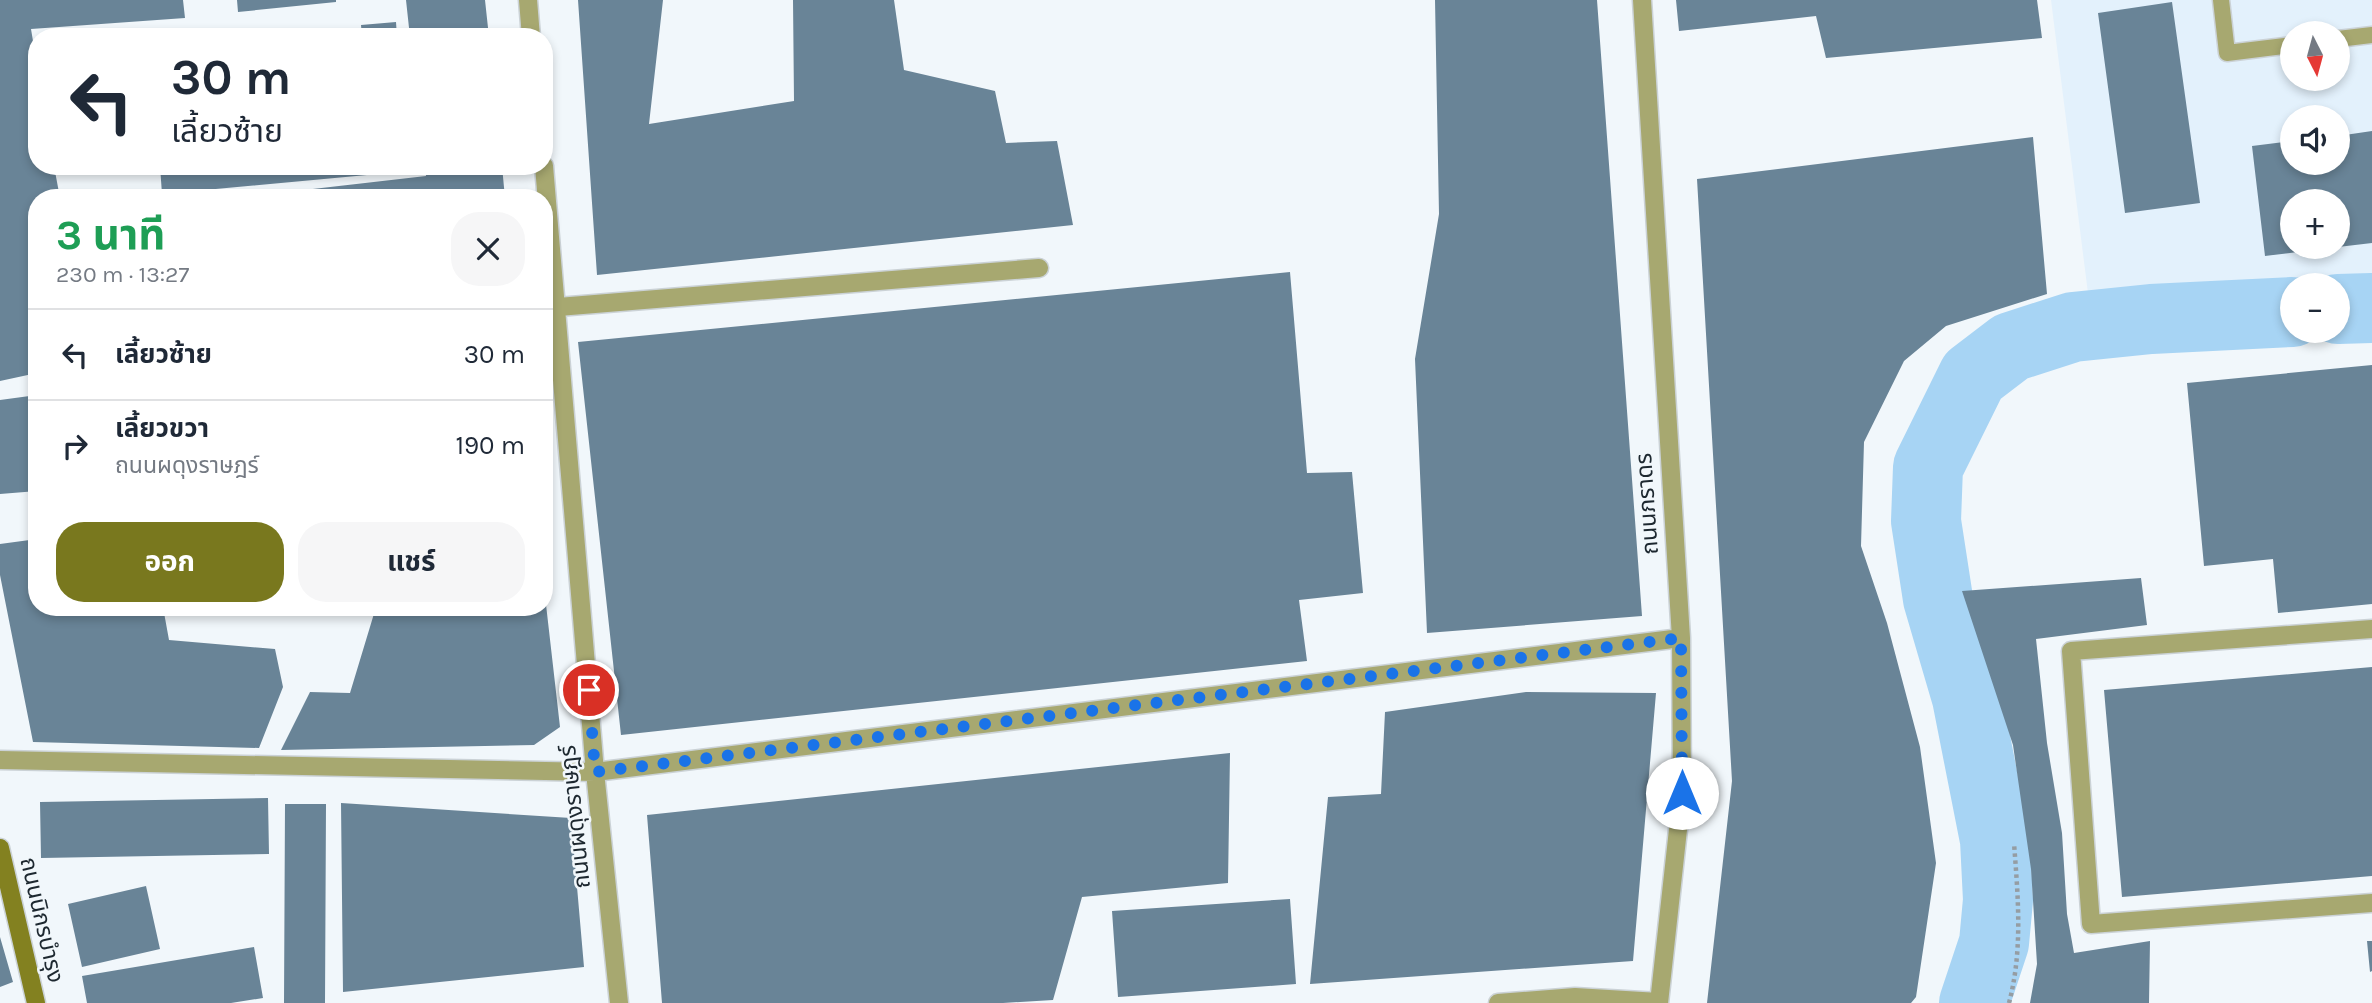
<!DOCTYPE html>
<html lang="th">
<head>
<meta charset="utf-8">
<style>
	:root { --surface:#fff; --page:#f6f6f7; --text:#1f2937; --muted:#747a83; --line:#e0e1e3; --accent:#79781e }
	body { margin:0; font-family:Karla,"Noto Sans Thai",sans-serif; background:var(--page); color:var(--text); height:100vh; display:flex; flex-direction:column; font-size:26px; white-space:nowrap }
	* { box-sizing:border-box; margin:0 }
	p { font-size:23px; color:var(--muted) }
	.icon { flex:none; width:38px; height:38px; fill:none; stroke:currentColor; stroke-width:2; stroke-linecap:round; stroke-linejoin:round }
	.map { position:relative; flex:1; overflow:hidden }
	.side { position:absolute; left:28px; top:189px; width:525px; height:427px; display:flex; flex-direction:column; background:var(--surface); border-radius:28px; box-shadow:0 4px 10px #0003 }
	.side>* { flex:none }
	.hud { position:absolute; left:28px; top:28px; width:525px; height:147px; border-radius:28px; box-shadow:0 4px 10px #0003; background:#fff; color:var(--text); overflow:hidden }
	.needle { width:46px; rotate:174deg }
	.tools { position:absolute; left:2280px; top:21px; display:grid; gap:14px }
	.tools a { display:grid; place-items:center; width:70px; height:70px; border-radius:50%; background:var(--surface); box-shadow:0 4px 10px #0003; font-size:35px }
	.pin { position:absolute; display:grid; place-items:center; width:60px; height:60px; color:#fff; margin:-30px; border:4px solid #fff; border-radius:50%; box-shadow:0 2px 7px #0007 }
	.me { position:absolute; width:77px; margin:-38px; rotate:0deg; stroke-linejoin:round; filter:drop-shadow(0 0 5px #0008) }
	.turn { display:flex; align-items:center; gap:24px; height:147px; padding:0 28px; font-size:32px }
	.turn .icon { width:91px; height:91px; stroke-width:2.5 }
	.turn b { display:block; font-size:49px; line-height:60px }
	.round { display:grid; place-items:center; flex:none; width:74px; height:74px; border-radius:28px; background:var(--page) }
	.summary { display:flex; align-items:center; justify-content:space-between; height:119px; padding:0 28px }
	h1 { font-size:42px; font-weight:700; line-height:52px; color:#1e9e55 }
	.action { display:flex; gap:14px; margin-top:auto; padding:14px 28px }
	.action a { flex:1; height:80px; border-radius:28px; background:var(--accent); color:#fff; font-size:28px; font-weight:700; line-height:80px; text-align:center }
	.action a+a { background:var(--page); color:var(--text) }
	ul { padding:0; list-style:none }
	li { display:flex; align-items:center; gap:21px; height:91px; padding:0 28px; border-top:2px solid var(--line) }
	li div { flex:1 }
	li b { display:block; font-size:26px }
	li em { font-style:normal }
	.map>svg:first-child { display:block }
</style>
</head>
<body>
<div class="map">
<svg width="2372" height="1003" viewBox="0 0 2372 1003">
	<rect width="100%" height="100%" fill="#f1f7fb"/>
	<path fill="#e3f1fc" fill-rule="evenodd" d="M2051,0h321v308l-34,1v-24h-46v27l-200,13zM2292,33h46v46h-46zM2292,117h46v46h-46zM2292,201h46v46h-46z"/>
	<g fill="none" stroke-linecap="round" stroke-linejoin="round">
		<path stroke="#a7d4f4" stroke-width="70" d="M2338,309l34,-1
			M1974,1003l20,-60 4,-43 -3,-60 -28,-142 -29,-99 -12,-78 2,-54 45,-91 38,-29 62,-20 78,-8 141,-7"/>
	</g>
	<path fill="#698497" d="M0,0h183l2,18 -154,11 6,36v101h17l6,32h-23v175l-37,8z
		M237,0h99v2l-98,10z
		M406,0h79l4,37h-79z
		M578,0h85l-14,124 145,-23 -1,-101h101l10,70 91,21 11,52 51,-2 16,84 -476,50z
		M1435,0h162l45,616 -215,17 -12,-274 24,-145z
		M1676,0h361l5,38 -216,20 -10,-42 -137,15z
		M2172,2l28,201 -75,10 -27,-200z
		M396,22l1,15h-35l-1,-12z
		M2372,131v112l-34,4v-46h-46v46l37,1 -64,8 -13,-110 40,-5v22h46v-27z
		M2033,137l14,157 -101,32 -42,35 -40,81 -3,104 26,77 33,124 16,116 -20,134 -5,6h-204l25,-222 -35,-602z
		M160,166h249l1,5 -248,23z
		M425,166h77l3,32h-271l192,-22z
		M1290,272l17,201 45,-1 11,121 -64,7 8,61 -686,74 -43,-393z
		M2372,365v239l-94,9 -5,-54 -69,7 -17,-183z
		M37,395v96l-37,3v-94z
		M37,539v68h126l6,33 106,9 8,38 -24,61 -226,-6 -33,-167v-31z
		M2141,578l6,47 -111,14 11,104 15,90 5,81 7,39 76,-12 -1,62h-119l7,-39 -6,-95 -18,-124 -51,-154z
		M544,587l16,140 -26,18 -253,5 29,-58 40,1 26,-86h168z
		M2372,667v209l-250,21 -18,-207z
		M1526,692l130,1 -23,268 -323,23 18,-187 53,-3 4,-82z
		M1230,753l-2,130 -146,14 -29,103 -50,3h-341l-15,-188z
		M268,798l1,56 -228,4 -1,-56z
		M341,803l230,15 13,149 -241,25z
		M285,804h41l-1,199h-41z
		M146,886l14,63 -78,18 -14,-63z
		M1290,899l6,85 -178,13 -6,-86z
		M0,937l13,45 -13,5z
		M2367,941h5v30l-2,1z
		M254,947l9,51 -32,5h-144l-5,-27z"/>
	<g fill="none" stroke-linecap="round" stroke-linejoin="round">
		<defs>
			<path id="lane" d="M2221,0l6,53 65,-8
				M2338,39l34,-4"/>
			<path id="street" d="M528,0l3,37
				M1642,0l39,638 1,155 -23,210
				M544,166l51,606 24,231
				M558,307l481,-39
				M2372,629l-301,22 20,273 281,-21
				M0,760l595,12 1086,-134
				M1498,1003l77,-6 84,5"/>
			<path id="secondary" d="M0,848l36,155"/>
		</defs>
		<use href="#lane" stroke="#cbd2d6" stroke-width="19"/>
		<use href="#street" stroke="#cbd2d6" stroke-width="21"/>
		<use href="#secondary" stroke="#cbd2d6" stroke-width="21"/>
		<path stroke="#959da3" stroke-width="4.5" stroke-dasharray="3.5 3.5" stroke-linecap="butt" d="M2009,1003c14,-53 9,-106 5,-160"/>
		<use href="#lane" stroke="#a7a870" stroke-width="16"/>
		<use href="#street" stroke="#a7a870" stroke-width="18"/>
		<use href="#secondary" stroke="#838120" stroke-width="18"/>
	</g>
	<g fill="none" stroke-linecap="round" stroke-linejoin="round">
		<path stroke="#1a73e8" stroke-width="12" stroke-dasharray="0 21.6" d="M589,690l6,82 1086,-134 1,155"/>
	</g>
	<g text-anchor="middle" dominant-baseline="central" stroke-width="5" stroke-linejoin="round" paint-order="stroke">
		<g font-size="23" fill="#1d2830" stroke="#f1f7fb">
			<text transform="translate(1647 504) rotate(-94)">ถนนภราดร</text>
			<text transform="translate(575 817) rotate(-96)">ถนนผดุงราษฎร์</text>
			<text transform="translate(42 920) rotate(77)">ถนนนิกรบำรุง</text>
		</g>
	</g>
</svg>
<div class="tools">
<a><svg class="needle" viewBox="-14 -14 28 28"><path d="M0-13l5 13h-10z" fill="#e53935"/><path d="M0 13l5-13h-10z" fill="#747a83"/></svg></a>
<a><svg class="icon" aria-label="sound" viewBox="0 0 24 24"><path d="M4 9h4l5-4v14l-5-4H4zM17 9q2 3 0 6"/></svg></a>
<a>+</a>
<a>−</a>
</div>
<div class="pin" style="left:589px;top:690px;background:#d93025"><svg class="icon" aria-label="arrive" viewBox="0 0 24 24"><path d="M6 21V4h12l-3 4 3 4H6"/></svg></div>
<svg class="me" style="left:1682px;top:793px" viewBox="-20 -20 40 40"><circle r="19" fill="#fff"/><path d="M0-13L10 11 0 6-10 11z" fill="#1a73e8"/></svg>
<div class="hud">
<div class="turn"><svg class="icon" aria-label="left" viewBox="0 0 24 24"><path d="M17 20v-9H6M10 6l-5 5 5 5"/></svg><div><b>30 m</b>เลี้ยวซ้าย</div></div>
</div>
<section class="side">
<div class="summary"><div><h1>3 นาที</h1><p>230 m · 13:27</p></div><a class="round"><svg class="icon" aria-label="close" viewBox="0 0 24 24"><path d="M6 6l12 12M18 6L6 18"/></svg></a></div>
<ul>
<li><svg class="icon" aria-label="left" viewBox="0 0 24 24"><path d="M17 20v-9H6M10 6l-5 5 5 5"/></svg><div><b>เลี้ยวซ้าย</b></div><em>30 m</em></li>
<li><svg class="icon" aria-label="right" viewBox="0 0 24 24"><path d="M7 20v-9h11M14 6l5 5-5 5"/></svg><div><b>เลี้ยวขวา</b><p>ถนนผดุงราษฎร์</p></div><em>190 m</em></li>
</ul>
<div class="action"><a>ออก</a><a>แชร์</a></div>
</section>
</div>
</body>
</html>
